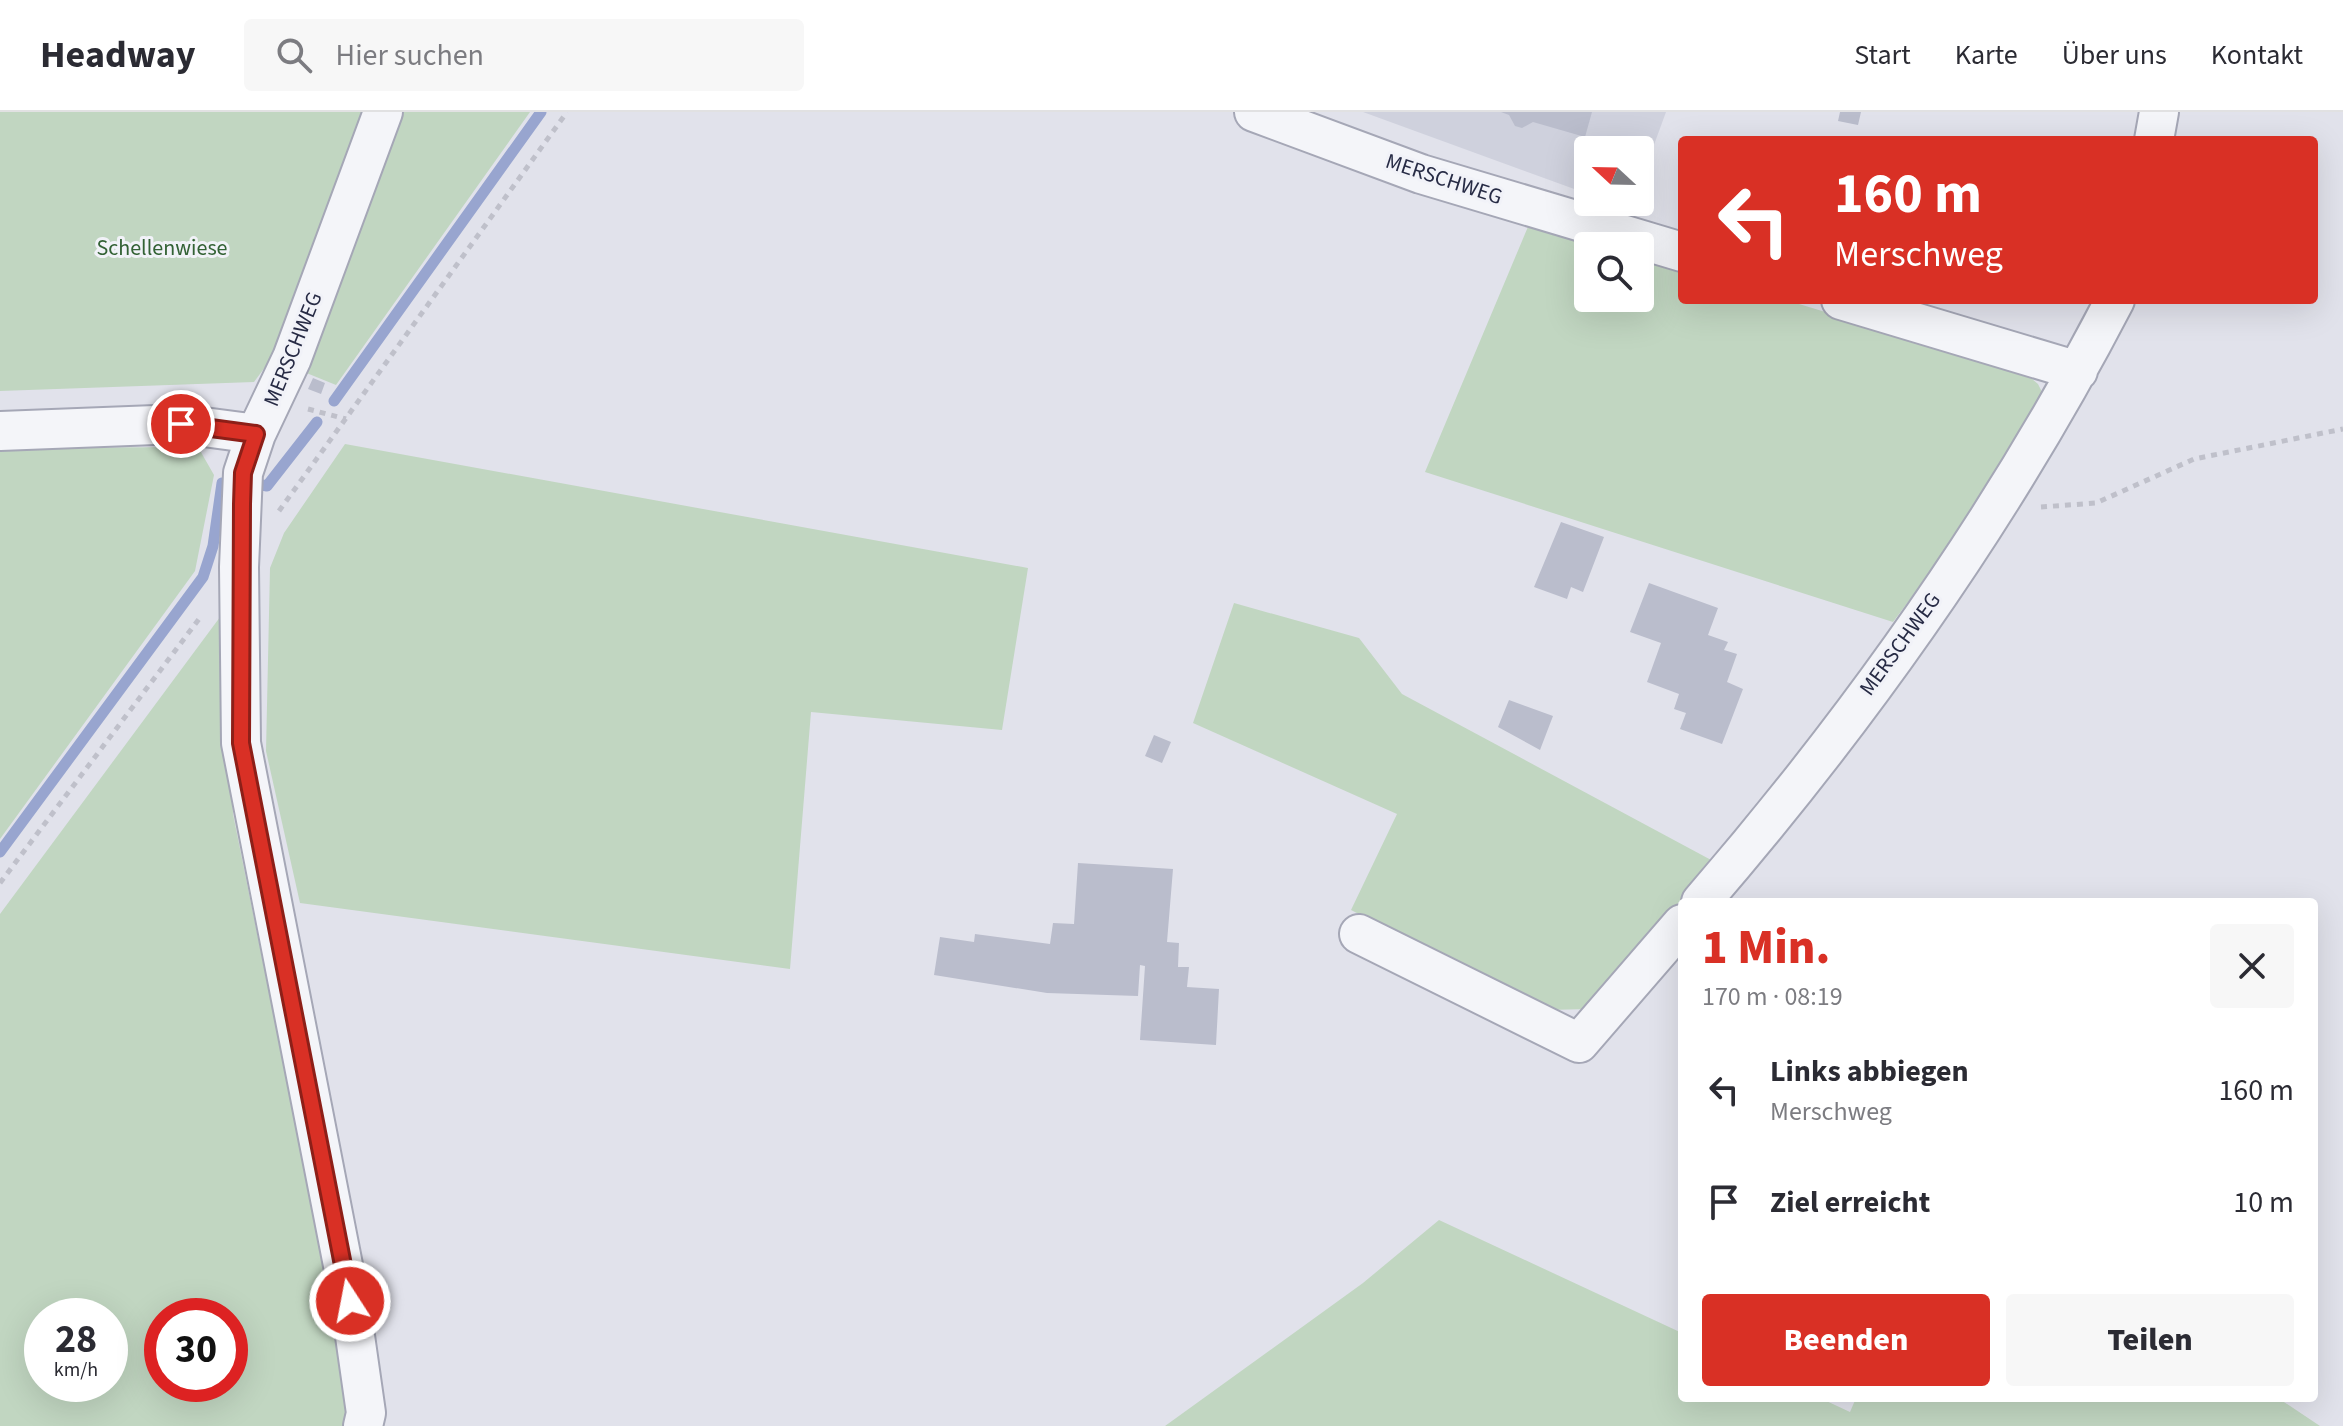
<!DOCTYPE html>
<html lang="de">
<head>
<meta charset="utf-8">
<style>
	:root { --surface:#fff; --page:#f7f7f7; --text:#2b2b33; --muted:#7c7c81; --line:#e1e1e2; --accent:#d93025 }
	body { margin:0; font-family:"Source Sans 3",sans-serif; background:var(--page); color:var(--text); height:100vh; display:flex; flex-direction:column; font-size:30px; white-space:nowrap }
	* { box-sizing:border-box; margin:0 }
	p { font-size:26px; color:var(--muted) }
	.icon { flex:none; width:44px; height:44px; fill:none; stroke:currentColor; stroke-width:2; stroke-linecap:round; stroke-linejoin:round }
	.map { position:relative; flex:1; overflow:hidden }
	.sheet { position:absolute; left:1678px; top:786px; width:640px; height:504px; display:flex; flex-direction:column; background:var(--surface); border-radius:8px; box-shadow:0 8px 32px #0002 }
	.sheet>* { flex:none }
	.guide { position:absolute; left:1678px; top:24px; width:640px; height:168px; border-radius:8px; box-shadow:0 8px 32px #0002; background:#d93025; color:#fff; overflow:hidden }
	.needle { width:52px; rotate:292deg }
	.fabs { position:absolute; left:1574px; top:24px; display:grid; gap:16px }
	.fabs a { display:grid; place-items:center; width:80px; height:80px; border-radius:8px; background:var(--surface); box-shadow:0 8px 32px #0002; font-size:40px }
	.speed { position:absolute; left:24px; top:1186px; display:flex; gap:16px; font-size:40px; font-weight:700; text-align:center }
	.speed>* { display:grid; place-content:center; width:104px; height:104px; border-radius:50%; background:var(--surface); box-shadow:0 8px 32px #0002; line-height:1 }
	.speed small { font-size:20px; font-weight:400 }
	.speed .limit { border:12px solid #d22; background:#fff; color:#111 }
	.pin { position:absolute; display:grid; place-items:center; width:68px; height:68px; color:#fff; margin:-34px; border:4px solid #fff; border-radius:50%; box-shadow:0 2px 8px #0007 }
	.me { position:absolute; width:88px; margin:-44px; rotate:349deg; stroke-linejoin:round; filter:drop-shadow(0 0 6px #0008) }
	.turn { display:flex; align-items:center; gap:28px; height:168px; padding:0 24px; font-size:36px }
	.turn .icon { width:104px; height:104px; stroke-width:2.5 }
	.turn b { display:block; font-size:56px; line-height:68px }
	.round { display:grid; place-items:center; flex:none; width:84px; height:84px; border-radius:8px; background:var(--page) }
	.summary { display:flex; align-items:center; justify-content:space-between; height:136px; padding:0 24px }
	h1 { font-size:48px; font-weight:800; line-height:60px; color:var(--accent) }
	.primary-button { display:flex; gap:16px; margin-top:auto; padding:16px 24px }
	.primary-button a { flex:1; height:92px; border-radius:8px; background:var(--accent); color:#fff; font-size:32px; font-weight:800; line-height:92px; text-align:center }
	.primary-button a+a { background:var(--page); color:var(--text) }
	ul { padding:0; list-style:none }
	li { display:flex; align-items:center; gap:24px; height:112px; padding:0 24px }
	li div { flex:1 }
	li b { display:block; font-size:30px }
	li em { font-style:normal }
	header { display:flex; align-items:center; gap:48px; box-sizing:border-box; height:112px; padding:0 40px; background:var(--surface); border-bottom:2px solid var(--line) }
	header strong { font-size:38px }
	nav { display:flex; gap:44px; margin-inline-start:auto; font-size:28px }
	.search { width:560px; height:72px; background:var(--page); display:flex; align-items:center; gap:20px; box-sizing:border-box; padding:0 28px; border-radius:8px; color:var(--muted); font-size:30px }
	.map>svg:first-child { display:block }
</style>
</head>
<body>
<header>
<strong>Headway</strong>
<div class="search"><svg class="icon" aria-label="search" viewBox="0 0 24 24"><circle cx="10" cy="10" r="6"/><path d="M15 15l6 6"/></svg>Hier suchen</div>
<nav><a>Start</a><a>Karte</a><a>Über uns</a><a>Kontakt</a></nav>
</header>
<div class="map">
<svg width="2343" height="1314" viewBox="0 0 2343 1314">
	<rect width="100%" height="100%" fill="#e1e2eb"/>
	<path fill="#cfd1dd" d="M1363,0h303l-26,71v-33h-52v44z"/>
	<path fill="#c1d6c1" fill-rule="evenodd" d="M0,0h363l-89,243 -20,27 -254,9z
		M400,0h130l-194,273 -32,-13z
		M1530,110l79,24h-21v52h52v-42l42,12v32h104l239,73 13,11 7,14 -71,116 -81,108 -468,-150z
		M345,332l683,124 -26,162 -191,-18 -21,257 -490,-66 -34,-152 4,-183 14,-35z
		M198,335l16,28 -19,96 -195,268v-391z
		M1234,491l125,35 43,56 311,167 -123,148 -44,1 -195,-100 46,-96 -204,-91z
		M226,497l7,205 107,530 8,82h-348v-512zM42,1204h68v68h-68zM162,1204h68v68h-68z
		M1439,1108l243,113v65h138l30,14 6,-14h422l42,28h-1155l198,-143z"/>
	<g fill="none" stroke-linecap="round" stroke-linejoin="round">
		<path stroke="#98a5cf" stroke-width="11" d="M334,289l207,-289
			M262,373l5,1 50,-64
			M0,740l203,-275 10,-31 9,-63"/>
	</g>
	<path fill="#babdcc" d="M1501,0h91l-7,25 -52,-15 -11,6 -7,-2 -6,-11z
		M1840,0h21l-3,13 -20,-4z
		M313,266l12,5 -4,11 -13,-5z
		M1561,410l43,15 -21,55 -12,-5 -4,12 -33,-12z
		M1649,471l69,25 -10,27 20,7 -4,8 13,4 -10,28 16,7 -21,55 -42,-15 6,-16 -12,-4 5,-15 -32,-12 14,-39 -31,-11z
		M1509,588l44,16 -13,34 -42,-23z
		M1154,623l17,7 -9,21 -17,-7z
		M1078,751l95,6 -6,73 12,1 -1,24h11l-2,20 32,2 -3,56 -76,-5 5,-74 -5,-1 -2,31 -91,-3 -113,-18 6,-38 34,5 1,-8 75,10 3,-21 21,1z"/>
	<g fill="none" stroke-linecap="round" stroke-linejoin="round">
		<defs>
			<path id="minor" d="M1254,0l167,62 261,78
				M2154,28l5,-28
				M1841,188l237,71
				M0,319l181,-7 75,10
				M1701,790c159,-184 302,-386 414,-602
				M1359,822l220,109 103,-119
				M363,1314l3,-13 -16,-112 -109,-558 -2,-176 4,-94 13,-39 36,-76 91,-246"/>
		</defs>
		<use href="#minor" stroke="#a5a7b6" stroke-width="42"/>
		<path stroke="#bfc0ca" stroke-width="5" stroke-dasharray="6 6" stroke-linecap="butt" d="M308,297l38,10
			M2041,395l55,-4 98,-44 149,-30
			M279,399l288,-399
			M0,771l202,-268"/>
		<use href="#minor" stroke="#f4f5f9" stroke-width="38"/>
	</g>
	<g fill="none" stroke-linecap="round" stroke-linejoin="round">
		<defs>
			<path id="route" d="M181,312l75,10 -13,39 -1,31 -1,239 109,558"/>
		</defs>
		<use href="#route" stroke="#8d1f18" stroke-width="20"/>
		<use href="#route" stroke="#d93025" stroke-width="14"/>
	</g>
	<g text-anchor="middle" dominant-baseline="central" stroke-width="6" stroke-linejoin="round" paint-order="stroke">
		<g font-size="22" fill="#272b45" stroke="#f1f2f8">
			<text transform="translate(1444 67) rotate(18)">MERSCHWEG</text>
			<text transform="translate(293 237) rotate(-68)">MERSCHWEG</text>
			<text transform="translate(1900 532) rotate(-54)">MERSCHWEG</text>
		</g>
		<g font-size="22" fill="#336235" stroke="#f1f2f8">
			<text x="162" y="136">Schellenwiese</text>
		</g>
	</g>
</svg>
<div class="fabs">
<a><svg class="needle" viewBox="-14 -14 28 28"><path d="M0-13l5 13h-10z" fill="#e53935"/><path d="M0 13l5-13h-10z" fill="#7c7c81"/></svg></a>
<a><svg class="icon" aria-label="search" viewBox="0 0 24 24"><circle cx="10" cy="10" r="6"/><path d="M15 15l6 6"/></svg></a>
</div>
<div class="speed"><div>28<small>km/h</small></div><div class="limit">30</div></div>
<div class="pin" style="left:181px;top:312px;background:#d93025"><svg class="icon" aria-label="arrive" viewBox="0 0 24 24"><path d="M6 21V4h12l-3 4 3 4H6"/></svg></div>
<svg class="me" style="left:350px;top:1189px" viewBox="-20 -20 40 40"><circle r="17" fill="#d93025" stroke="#fff" stroke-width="3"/><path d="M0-11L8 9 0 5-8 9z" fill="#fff"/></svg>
<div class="guide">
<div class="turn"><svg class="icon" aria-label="left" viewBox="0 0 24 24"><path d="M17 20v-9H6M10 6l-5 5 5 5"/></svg><div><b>160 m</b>Merschweg</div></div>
</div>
<section class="sheet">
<div class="summary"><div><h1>1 Min.</h1><p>170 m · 08:19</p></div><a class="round"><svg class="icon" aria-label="close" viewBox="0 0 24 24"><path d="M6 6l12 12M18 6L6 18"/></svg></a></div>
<ul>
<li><svg class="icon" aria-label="left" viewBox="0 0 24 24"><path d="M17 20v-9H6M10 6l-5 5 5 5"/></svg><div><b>Links abbiegen</b><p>Merschweg</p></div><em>160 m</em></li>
<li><svg class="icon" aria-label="arrive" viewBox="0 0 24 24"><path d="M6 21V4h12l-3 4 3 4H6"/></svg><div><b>Ziel erreicht</b></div><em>10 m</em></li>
</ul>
<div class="primary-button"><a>Beenden</a><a>Teilen</a></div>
</section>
</div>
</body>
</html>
